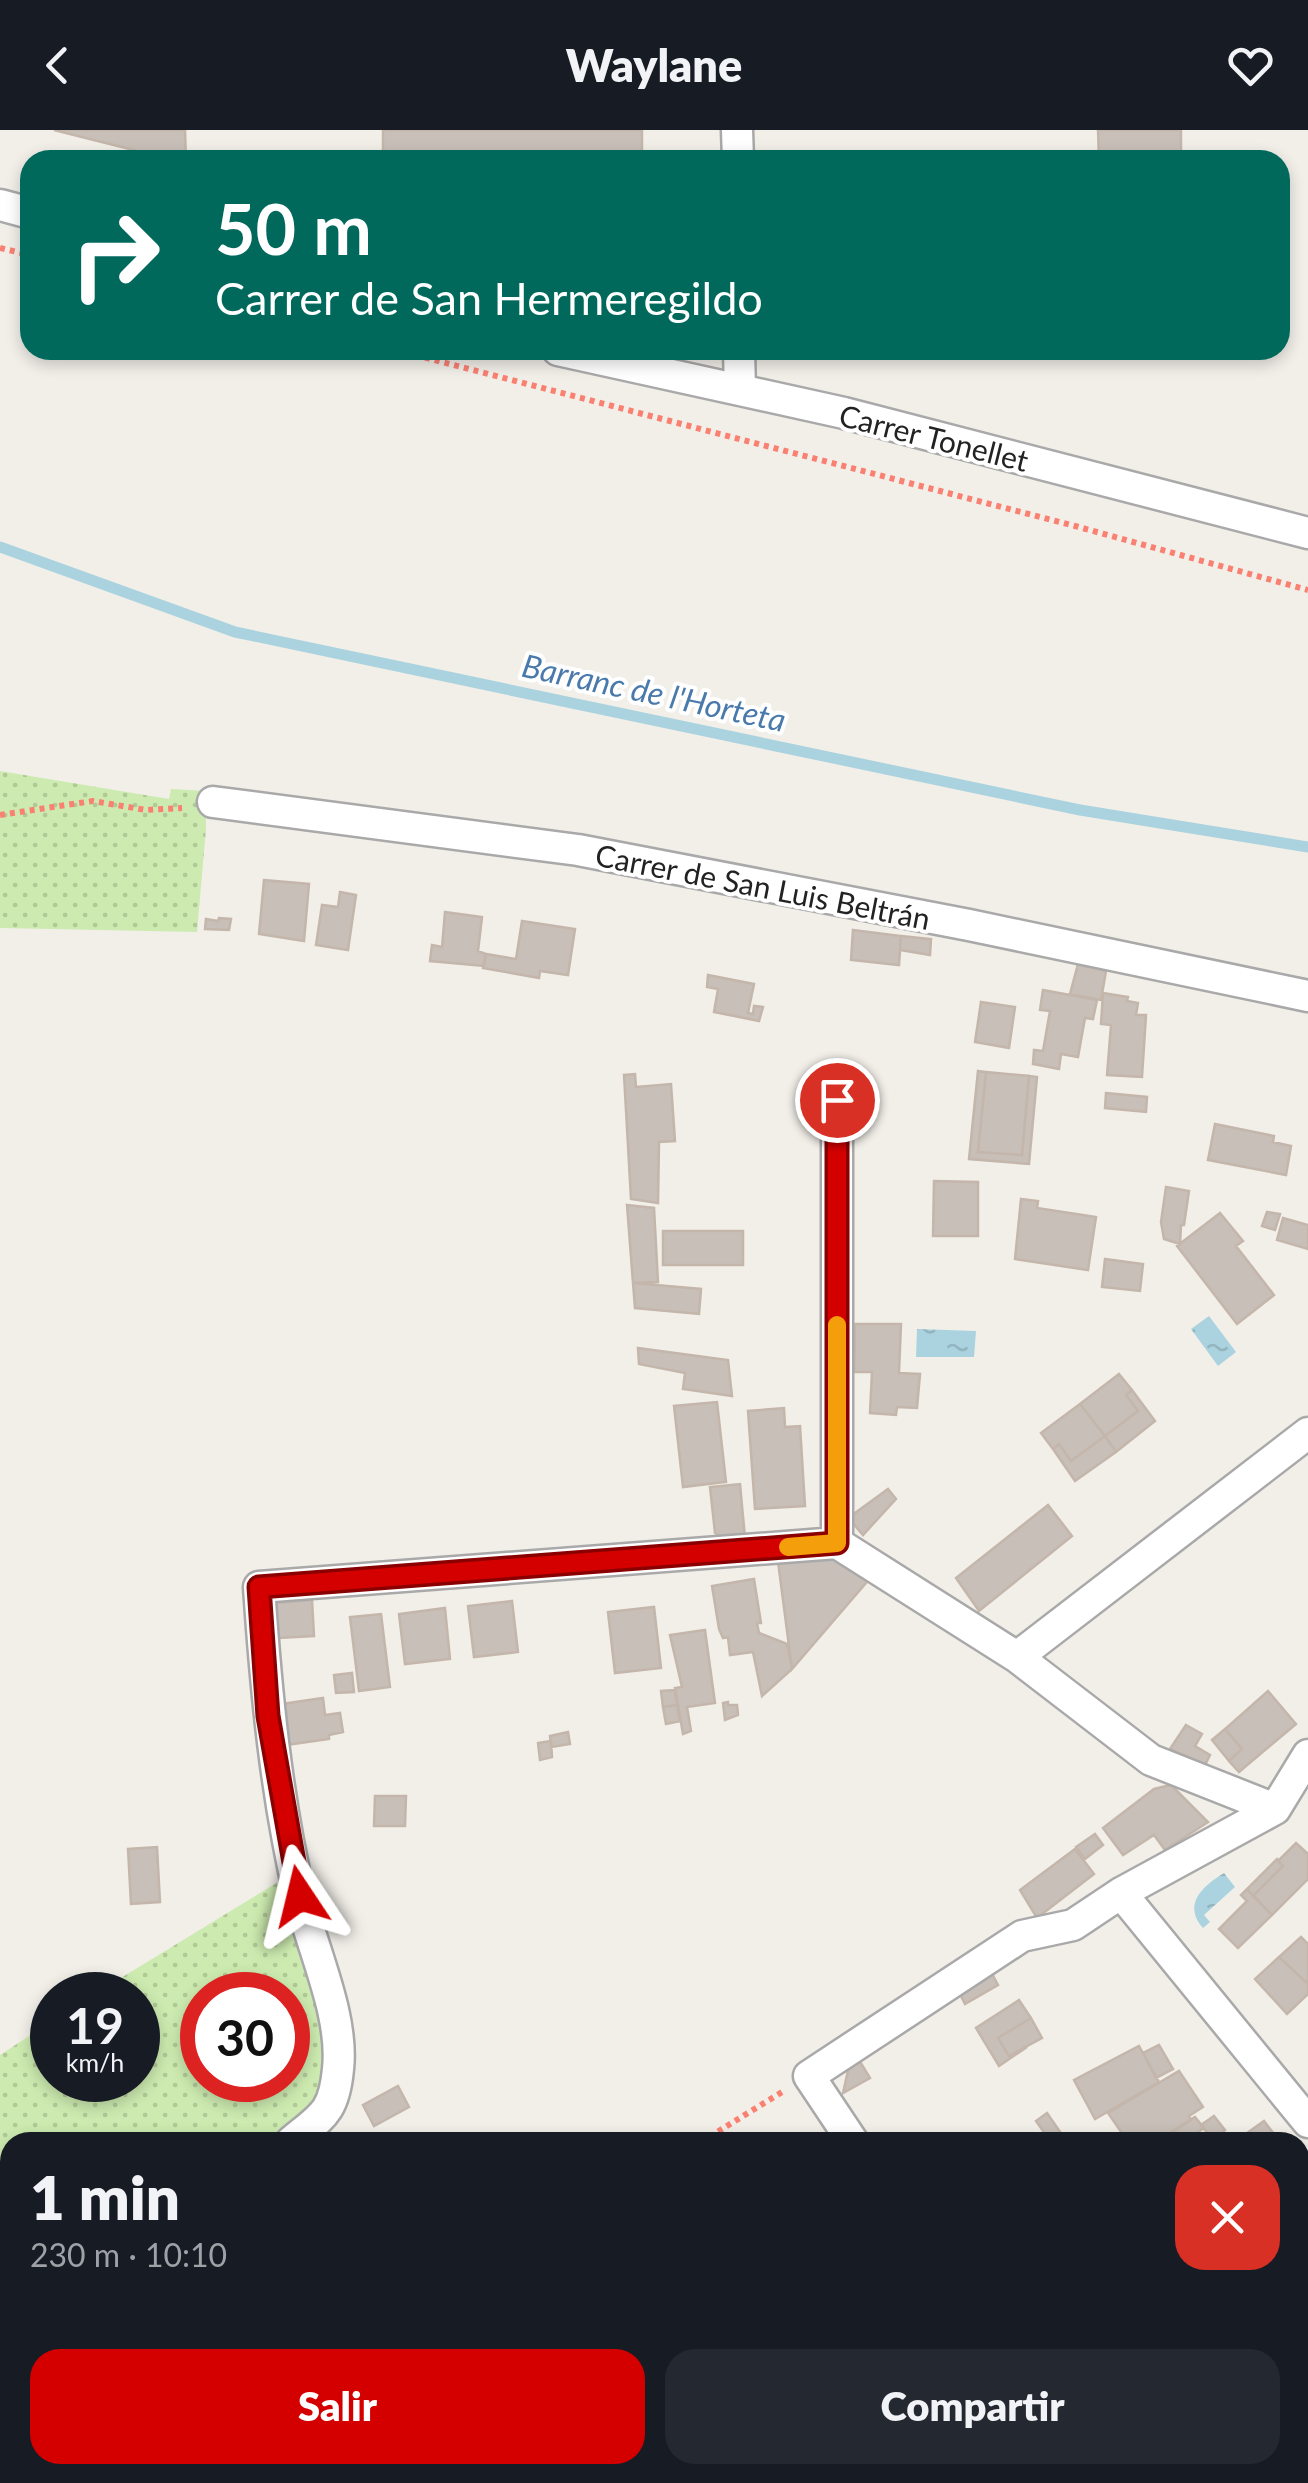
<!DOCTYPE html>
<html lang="es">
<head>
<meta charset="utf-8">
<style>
	:root { --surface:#171b24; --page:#242831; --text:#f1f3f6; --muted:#9ea1a6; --accent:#d40000 }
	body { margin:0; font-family:Lato,sans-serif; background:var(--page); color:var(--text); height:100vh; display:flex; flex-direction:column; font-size:38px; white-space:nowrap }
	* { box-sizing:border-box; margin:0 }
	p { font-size:32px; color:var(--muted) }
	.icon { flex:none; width:55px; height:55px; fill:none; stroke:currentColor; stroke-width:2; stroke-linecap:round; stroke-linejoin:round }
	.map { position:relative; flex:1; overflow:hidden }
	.panel { position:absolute; left:0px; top:2002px; width:1310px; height:352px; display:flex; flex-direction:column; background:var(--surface); border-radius:30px 30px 0 0; box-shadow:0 5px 15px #0003 }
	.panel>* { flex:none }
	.guide { position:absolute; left:20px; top:20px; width:1270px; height:210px; border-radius:30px; box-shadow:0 5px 15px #0003; background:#00695c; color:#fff; overflow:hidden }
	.speed { position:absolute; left:30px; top:1842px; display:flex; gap:20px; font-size:50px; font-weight:700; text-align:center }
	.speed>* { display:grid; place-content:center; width:130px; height:130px; border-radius:50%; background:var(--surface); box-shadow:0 5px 15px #0003; line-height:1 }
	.speed small { font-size:25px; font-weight:400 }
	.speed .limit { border:15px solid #d22; background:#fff; color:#111 }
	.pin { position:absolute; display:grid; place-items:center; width:85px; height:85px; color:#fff; margin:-42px; border:5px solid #fff; border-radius:50%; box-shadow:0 2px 10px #0007 }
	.me { position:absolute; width:110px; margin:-55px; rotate:350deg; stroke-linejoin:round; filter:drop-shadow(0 0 8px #0008) }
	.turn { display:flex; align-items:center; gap:35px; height:210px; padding:0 30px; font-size:45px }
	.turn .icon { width:130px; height:130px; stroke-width:2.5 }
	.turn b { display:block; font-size:70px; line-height:85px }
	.round { display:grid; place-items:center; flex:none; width:105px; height:105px; border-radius:30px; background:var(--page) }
	.headline { display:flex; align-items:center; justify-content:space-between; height:170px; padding:0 30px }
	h1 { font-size:60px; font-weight:800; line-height:75px }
	.cta { display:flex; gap:20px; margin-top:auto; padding:20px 30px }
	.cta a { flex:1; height:115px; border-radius:30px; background:var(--accent); color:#fff; font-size:40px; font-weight:800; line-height:115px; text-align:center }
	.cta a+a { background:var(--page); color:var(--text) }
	header { display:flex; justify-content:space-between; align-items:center; height:130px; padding:0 30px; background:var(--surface); font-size:45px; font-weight:800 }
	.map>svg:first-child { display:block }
</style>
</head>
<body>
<header><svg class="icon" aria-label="back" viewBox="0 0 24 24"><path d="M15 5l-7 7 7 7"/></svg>Waylane<svg class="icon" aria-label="heart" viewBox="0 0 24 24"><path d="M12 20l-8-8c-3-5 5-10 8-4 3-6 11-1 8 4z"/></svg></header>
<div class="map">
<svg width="1308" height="2353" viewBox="0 0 1308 2353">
	<defs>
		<pattern id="grass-dots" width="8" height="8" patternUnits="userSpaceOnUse" patternTransform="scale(2.5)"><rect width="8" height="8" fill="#cdebb0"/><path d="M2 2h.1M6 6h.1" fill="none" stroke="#b0c997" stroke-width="1.8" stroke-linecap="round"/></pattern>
		<pattern id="water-ripples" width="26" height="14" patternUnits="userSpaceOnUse" patternTransform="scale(2.5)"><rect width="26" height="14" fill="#aad3df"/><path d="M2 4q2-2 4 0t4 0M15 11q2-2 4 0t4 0" fill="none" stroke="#92b5bf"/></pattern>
	</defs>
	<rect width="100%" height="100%" fill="#f2efe9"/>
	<path fill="url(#grass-dots)" fill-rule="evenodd" d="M0,641l169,28 2,-10 35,2v38l-9,103 -197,-4z
		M283,1749l39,131 2,68 -8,27 -14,14 -38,23h-254v269l-10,3v-359l52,-34v59h86v-85h-45zM202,1865h86v85h-86z"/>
	<path fill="#cdebb0" d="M373,2345h691l5,8h-692z"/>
	<path fill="url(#water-ripples)" d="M1209,1186l27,36 -18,14 -27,-37z
		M917,1199l59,2 -2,26h-58z
		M1224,1743l11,14 -31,28 6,7 -7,6c-21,-24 0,-42 21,-55z"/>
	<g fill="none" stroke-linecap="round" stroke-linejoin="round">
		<path stroke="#aad3df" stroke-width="11" d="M0,417l235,85 845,178 228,37"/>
	</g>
	<path fill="#c7bfb8" stroke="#c4b6ab" stroke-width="2.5" d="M54,0h131l1,30h-13z
		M383,0h259v30h-259z
		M1098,0h83v30h-82z
		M264,750l45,4 -5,57 -45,-7z
		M340,762l16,3 -8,55 -32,-5 6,-40 16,2z
		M445,782l37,5 -4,34 8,3 -2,12 -54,-5 2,-16 10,2z
		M219,788l12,1 -2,11 -24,-1 1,-10 12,2z
		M522,791l53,8 -7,46 -28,-4 -1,7 -56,-10 3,-14 30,5z
		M853,800l48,6 -2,29 -48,-5z
		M901,806l30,3 -1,16 -30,-5z
		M1078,834l28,7 -5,29 -31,-6z
		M708,845l46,9 -6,29 5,1 1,-8 9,1 -4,14 -45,-9 4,-23 -11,-2z
		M1043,860l54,10 -4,19 -8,-1 -7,39 -17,-3 -2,15 -26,-5 1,-14 9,1 7,-40 -10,-1z
		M1103,863l25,4 -1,4 11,2 -2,12h10l-4,62 -35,-2 4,-50 -10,-1z
		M981,872l34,5 -6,41 -34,-6z
		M978,941l8,1 -8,80 44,3 7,-79 8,1 -8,87 -60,-5z
		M986,942l43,4 -7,79 -44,-3z
		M635,944l1,13 35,-3 4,57 -16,1 -1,61 -27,-4 -7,-124z
		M1106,963l41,4 -1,15 -41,-4z
		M1215,994l59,12 -1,6 18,4 -5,29 -78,-15z
		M934,1051l44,1v54h-45z
		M1166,1057l23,4 -5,34h-3l-1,19 -16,-5 -3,-17z
		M1021,1069l17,2 -1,7 59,9 -8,53 -73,-11z
		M627,1075l27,3 4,74 -25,1z
		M1267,1082l13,2 -5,16 -13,-4z
		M1220,1083l23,28 -7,5 38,49 -37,29 -60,-78z
		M1283,1088l25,7v24l-31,-9z
		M663,1101h80v34h-80z
		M1105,1129l38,5 -3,27 -38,-4z
		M633,1153l68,6 -2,25 -64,-6z
		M855,1194h46l-2,49 21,1 -3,34 -20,-1 -1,8 -26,-2 2,-41h-18z
		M638,1218l90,12 4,36 -49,-7 2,-16 -46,-9z
		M1119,1244l13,16 -6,5 12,16 -33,25 -25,-32z
		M1132,1260l23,31 -39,31 -11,-16 33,-25 -12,-16z
		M717,1272l9,80 -43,5 -9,-81z
		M1080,1274l25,32 -34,25 -12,-17 -6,5 -12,-16z
		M784,1278l1,19 15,-1 5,80 -50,3 -7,-98z
		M1105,1306l11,16 -41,29 -22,-32 6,-5 12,17z
		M740,1354l5,54 -17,2 -13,-7 -5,-46z
		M888,1359l8,10 -33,36 -12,-14v-5z
		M1048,1375l24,31 -93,75 -23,-33z
		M836,1421l36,25 -80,93 -15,-115z
		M754,1449l7,44h-4l2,10 28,11 5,25 -30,27 -9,-44 -23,3 -2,-18 -5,1 -4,-9 -7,-43z
		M312,1470l2,36 -35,2 -3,-35z
		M512,1471l6,51 -44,5 -6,-51z
		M654,1477l7,61 -46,5 -7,-61z
		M445,1478l5,51 -45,5 -6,-50z
		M381,1484l9,73 -31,4 -9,-74z
		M705,1500l10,73 -28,4 4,24 -8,3 -8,-46 7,-1 -12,-52z
		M352,1543l2,19 -18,1 -2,-18z
		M675,1560l2,15 -14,2 -2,-16z
		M1268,1561l28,33 -57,48 -10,-11 13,-12 -17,-20z
		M323,1568l2,17 15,-2 3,19 -14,3v4l-43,6 -5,-41z
		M728,1572v3h9l1,10 -13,5 -2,-17z
		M677,1575l3,16 -14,3 -3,-17z
		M1186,1595l16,9 -7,12 15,9 -5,10 -35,-16z
		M1225,1599l17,20 -13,12 -17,-21z
		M568,1602l2,12 -19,3 -1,-11z
		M551,1611l1,16 -12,3 -2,-17z
		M1171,1655l37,37 -43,28 -11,-15 -31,20 -20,-27 51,-39z
		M375,1666h31l-1,30h-31z
		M1095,1704l8,11 -18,14 -9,-12z
		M1296,1713l12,11v25l-36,36 -19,-19 30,-30 -5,-5z
		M157,1717l3,55 -29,2 -3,-55z
		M1075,1719l19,25 -57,44 -17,-28z
		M1277,1729l6,7 -30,30 -6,-7z
		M1247,1759l25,26 -34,33 -19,-19 28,-28 -6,-6z
		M1301,1807l7,7v40l-29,-27z
		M1279,1827l29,27v10l-21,20 -32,-35z
		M990,1840l8,15 -33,19 -8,-16z
		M1019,1870l12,18 -33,20 11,18 18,-9 -28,19 -23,-38z
		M1031,1888l11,20 -33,18 -11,-18z
		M1159,1915l14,24 -17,9 -13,-25z
		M1139,1916l20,36 -64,37 -21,-39z
		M859,1930l11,18 -27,15 6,-27z
		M1179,1941l24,36 -14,9 2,4 -35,22h-28l-20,-29z
		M398,1956l11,21 -35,19 -11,-21z
		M1047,1983l18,26 -6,3h-8l-15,-21z
		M1214,1986l11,14 -12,10 -12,-15z
		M1195,1987l9,11 -21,14h-27z
		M1264,1991l16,21h-43l-1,-1z
		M1308,2099v41l-8,-14v-23z
		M1300,2275l8,13v12l-8,5z"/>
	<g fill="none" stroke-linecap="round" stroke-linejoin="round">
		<defs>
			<path id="street" d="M737,0l1,30
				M0,75l30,8
				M558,220l286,63 464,120
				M739,220l1,40
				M213,672l365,48 391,75 339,71
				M837,1413v-443
				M1017,1527l291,-224
				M1121,1763l187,229
				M291,2012c31,-26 43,-29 47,-73 6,-53 -25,-118 -38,-171 -24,-102 -34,-207 -41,-311l578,-44 180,114 134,103 124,49
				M853,2012l-44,-66 213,-140 51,-11 48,-32 154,-84 33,-54
				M1300,2214l8,-5
				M1073,2345l5,8"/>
		</defs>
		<use href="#street" stroke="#a9a9a9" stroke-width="35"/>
		<path stroke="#fa8072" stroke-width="6" stroke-dasharray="5 5" stroke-linecap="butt" d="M0,118l30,7
			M396,220l679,176 233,64
			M0,685l93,-14 53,9 36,-2
			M701,2012l81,-50
			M0,2297l10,-3"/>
		<use href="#street" stroke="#fff" stroke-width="30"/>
	</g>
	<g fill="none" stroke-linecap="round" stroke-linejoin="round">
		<defs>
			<path id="route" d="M300,1766l-32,-180 -9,-129 578,-44v-443"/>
		</defs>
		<use href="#route" stroke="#8a0000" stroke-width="25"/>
		<use href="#route" stroke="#d40000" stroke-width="18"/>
		<path stroke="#f59e0b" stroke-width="18" d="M788,1417l49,-4v-218"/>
	</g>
	<g text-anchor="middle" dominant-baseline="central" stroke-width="8" stroke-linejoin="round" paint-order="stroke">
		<g font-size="30" fill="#222" stroke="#fff">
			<text transform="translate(934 307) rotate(14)">Carrer Tonellet</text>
			<text transform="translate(763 756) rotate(11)">Carrer de San Luis Beltrán</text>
		</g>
		<g font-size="32" font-style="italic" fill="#4a7aab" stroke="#fff">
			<text transform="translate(654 562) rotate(12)">Barranc de l'Horteta</text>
		</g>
	</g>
</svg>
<div class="speed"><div>19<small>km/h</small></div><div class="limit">30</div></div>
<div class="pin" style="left:837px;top:970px;background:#d93025"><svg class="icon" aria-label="arrive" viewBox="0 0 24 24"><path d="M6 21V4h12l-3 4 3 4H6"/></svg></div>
<svg class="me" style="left:300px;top:1766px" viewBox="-20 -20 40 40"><path d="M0-17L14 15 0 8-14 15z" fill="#d40000" stroke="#fff" stroke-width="4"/></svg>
<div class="guide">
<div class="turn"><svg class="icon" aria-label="right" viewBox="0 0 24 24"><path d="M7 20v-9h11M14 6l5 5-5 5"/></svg><div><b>50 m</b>Carrer de San Hermeregildo</div></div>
</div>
<section class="panel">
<div class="headline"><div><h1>1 min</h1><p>230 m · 10:10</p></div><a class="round" style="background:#d93025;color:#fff"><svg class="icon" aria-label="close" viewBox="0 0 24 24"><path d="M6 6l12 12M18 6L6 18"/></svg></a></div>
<div class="cta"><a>Salir</a><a>Compartir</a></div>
</section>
</div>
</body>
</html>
